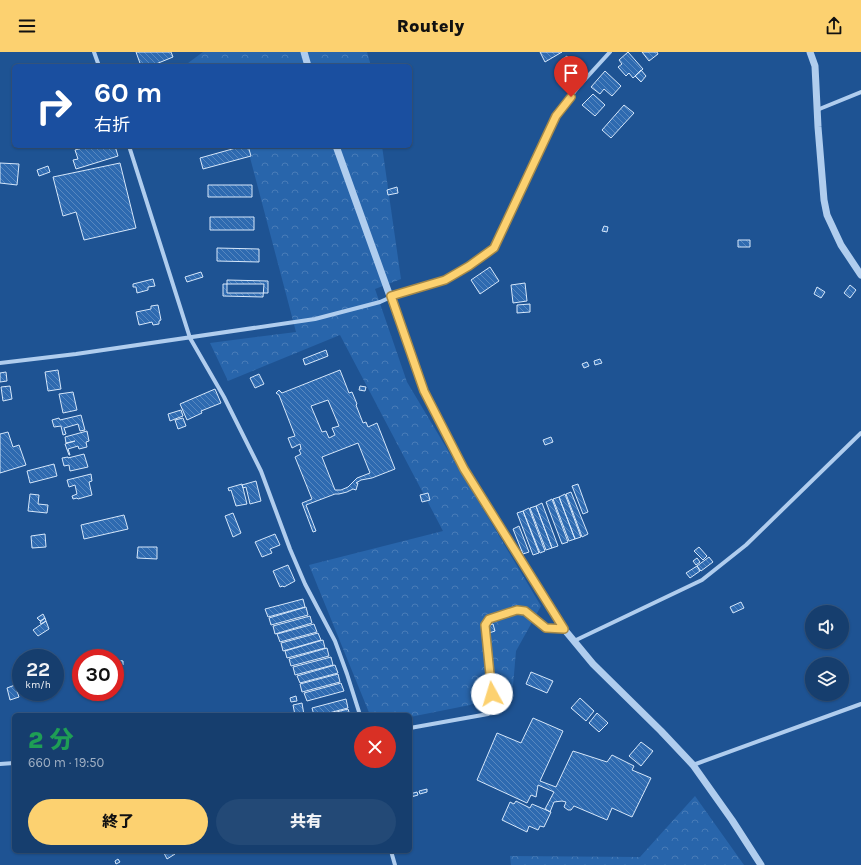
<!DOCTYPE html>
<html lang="ja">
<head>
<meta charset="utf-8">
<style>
	:root { --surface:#163e6e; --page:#234976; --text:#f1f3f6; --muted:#9eaec2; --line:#355781; --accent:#fcd170 }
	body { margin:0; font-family:Karla,"Noto Sans JP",sans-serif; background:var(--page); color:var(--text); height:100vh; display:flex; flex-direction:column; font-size:15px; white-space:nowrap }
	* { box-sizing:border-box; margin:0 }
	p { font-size:13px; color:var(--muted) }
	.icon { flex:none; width:22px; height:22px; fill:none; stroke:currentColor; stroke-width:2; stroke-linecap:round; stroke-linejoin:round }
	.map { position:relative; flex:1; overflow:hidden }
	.sheet { position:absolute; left:12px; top:661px; width:400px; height:140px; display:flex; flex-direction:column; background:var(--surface); border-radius:6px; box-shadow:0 1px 3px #0004,0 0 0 1px var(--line) }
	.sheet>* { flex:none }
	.top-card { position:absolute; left:12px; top:12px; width:400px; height:84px; border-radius:6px; box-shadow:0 1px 3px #0004,0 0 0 1px var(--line); background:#1a4fa0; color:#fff; overflow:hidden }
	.tools { position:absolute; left:805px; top:553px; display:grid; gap:8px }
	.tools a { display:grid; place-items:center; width:44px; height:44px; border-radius:50%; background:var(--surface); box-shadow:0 1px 3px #0004,0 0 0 1px var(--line); font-size:20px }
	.speed { position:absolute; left:12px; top:597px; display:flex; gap:8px; font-size:20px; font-weight:700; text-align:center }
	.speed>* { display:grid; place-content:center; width:52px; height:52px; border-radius:50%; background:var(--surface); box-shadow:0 1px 3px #0004,0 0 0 1px var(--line); line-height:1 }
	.speed small { font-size:10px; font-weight:400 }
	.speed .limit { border:6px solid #d22; background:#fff; color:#111 }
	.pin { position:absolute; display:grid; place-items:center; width:34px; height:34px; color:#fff; margin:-41px -17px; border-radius:50% 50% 50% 0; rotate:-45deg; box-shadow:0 0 4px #0007 }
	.pin .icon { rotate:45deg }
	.me { position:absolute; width:44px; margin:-22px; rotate:354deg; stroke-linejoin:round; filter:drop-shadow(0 0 3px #0008) }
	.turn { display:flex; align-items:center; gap:14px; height:84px; padding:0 16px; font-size:18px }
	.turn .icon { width:52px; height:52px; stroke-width:2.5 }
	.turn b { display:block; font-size:28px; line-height:34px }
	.round { display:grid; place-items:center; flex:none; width:42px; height:42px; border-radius:21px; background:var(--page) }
	.head { display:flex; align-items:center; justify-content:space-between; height:68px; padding:0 16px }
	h1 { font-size:24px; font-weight:800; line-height:30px; color:#1e9e55 }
	.primary-button { display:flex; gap:8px; margin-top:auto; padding:8px 16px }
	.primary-button a { flex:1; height:46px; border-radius:24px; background:var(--accent); color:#111; font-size:16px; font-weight:800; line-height:46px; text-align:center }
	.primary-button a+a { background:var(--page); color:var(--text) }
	header { display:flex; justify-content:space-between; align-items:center; height:52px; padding:0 16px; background:var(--accent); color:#111; font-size:18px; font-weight:800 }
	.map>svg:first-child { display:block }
</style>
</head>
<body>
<header><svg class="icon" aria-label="menu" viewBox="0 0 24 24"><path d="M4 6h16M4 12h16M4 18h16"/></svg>Routely<svg class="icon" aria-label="share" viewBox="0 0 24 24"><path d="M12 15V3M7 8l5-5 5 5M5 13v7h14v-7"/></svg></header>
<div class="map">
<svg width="861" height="813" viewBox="0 0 861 813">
	<defs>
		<pattern id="forest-crowns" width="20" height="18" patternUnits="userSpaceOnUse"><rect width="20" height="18" fill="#2865ab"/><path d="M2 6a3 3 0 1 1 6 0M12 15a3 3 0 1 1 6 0" fill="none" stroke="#487cb8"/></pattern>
		<pattern id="building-back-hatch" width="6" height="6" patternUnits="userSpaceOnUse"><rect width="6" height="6" fill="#2e6ab0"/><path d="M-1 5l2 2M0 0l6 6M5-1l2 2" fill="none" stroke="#5888c0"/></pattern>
	</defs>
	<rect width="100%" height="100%" fill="#1e5393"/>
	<path fill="url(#forest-crowns)" d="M203,0h164l4,14h-187z
		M247,94h135l19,133 -26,10 32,93 134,224 -25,45 -3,35 -43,19 -60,12v-2h-40l-61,-150 134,-34 -103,-196 -112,46 -18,-38 86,-11z
		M695,744l49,69h-233l-1,-9 130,1z"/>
	<path fill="url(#building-back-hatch)" stroke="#d6e7fa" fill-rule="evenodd" d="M136,0h35l2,5 -22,9h-10z
		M540,0h22l-17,10z
		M628,0l15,17 -10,9 -4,-5 -3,3 -8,-9 4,-3 -3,-4z
		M642,0h15l1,2 -9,7z
		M567,4l4,5 -6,4 -4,-5z
		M641,18l5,6 -5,6 -6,-6z
		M605,19l16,15 -9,10 -8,-7 -4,5 -9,-7z
		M593,42l12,11 -10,11 -13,-11z
		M624,53l10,8 -23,25 -9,-8z
		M90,94h25l3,10 -42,13 -3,-9 5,-1 -3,-9z
		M243,94h5l3,10 -48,13 -3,-11z
		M0,111l19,1 -2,21 -17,-2z
		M120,111l16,65 -52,12 -8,-28 -13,4 -10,-39z
		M48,114l2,6 -11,4 -2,-6z
		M208,133h44v12h-44z
		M397,135l1,6 -10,2 -1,-5z
		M210,165h44v13h-44z
		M604,174l4,1 -1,5 -5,-1z
		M738,188h12v7h-12z
		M217,196l42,1v13l-42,-1z
		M490,215l9,14 -19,13 -9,-14z
		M201,220l2,5 -16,5 -2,-5z
		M153,227l2,7 -7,1v3l-11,3 -1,-6h-3v-3z
		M227,228l41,1v12h-41z
		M525,231l2,18 -14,2 -2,-18z
		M223,232h41l-1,13 -40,-1z
		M850,233l6,5 -6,8 -6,-5z
		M817,235l8,5 -4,6 -7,-4z
		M530,252v8l-13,1v-8z
		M158,253l3,15 -2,1v3l-6,1 -1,-3 -13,3 -3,-13 15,-3v-3z
		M326,298l2,6 -23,9 -2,-6z
		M600,307l2,4 -7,2 -1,-4z
		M587,310l2,4 -5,2 -2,-4z
		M58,318l3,19 -13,2 -3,-19z
		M340,318l9,23 3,-1 5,12 -1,1 7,18 3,-1 2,5 9,-4 18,46 -23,9 -11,2 -5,3h2l-2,7 -3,-1 -6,3 -8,2h-4l-29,11 10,26 -3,1 -11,-29 10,-4 -17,-42 6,-3 -2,-4 2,-1 -1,-5 -8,4 -4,-10 7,-2 -16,-41 -3,-2 3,-3 3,3zM328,348l11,26 -7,2 3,7 -6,3 -3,-7 -4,1 -11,-26zM358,391l12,30 -13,5 -9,9 -7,3h-6l-13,-33z
		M6,320l1,9 -7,1v-9z
		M259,322l5,10 -9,4 -5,-10z
		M10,334l2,13 -9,2 -2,-14z
		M360,334l6,1 -1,4 -6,-1z
		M215,337l6,14 -20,8 1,2 -15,7 -7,-16z
		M73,340l4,18 -14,3 -4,-19z
		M181,358l2,6 -13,5 -2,-7z
		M81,363l4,15 -5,1 -2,-7 -14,4 2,6 -3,1 -2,-9 -7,1 -2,-7 7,-2 1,2z
		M183,366l3,8 -8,3 -3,-9z
		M87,379l2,10 -3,1 1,5 -8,2 -1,-3 -10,3 2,6h-1l-4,-11 3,-1 7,-2 -9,2 -1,-6z
		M8,380l5,15 6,-2 7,20 -26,8v-39z
		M551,385l2,5 -8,3 -2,-5z
		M84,402l4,13 -18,4 -1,-6 -5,1 -2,-8 6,-1v1z
		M54,412l3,12 -27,7 -3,-12z
		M91,422l1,7 -3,1 3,13 -14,4 -1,-1 -4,1 -1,-3 5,-2 -2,-9 -6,2 -2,-7z
		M256,429l5,20 -11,3 -4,-17 -3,1 -1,-3z
		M242,432l5,20 -11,2 -5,-16 -2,1 -1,-3z
		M578,432l10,28 -5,2 -11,-28z
		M571,440l17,42 -6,3 -16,-43z
		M428,441l2,7 -8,2 -2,-7z
		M30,442l9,1 -1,9 10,1 -1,8 -19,-2z
		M565,442l16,43 -6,2 -16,-42z
		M559,445l16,42 -6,2 -16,-42z
		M552,447l16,43 -6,2 -16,-42z
		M542,451l16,43 -6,2 -16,-42z
		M536,454l16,42 -6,2 -16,-42z
		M529,456l16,43 -5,2 -17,-42z
		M523,459l16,42 -6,2 -16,-42z
		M233,461l8,20 -8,4 -8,-21z
		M124,463l4,14 -44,10 -3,-14z
		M519,474l10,26 -6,2 -10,-25z
		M45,482l1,13 -14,1 -1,-12z
		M275,482l5,11 -10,4 2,4 -10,4 -7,-15z
		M138,495h19v12l-20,-1z
		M699,495l8,9 -4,4 -9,-9z
		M709,505l4,5 -12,9 -4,-5z
		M697,506l3,4 -4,3 -3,-4z
		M288,513l7,16 -11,6 -1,-1 -3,1 -7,-16z
		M697,514l3,5 -10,7 -4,-5z
		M303,547l2,8 -37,10 -3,-8z
		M741,550l3,6 -11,5 -3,-6z
		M306,555l2,8 -37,10 -2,-7z
		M43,562l2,4 -5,3 -3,-3z
		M310,564l2,7 -37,11 -2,-8z
		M45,566l1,3 -5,3 -1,-2z
		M46,569l3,8 -11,7 -5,-6z
		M314,572l3,8 -37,10 -3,-8z
		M493,572l2,7 -6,2 -2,-7z
		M318,581l3,7 -38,11 -2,-8z
		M323,588l2,8 -38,10 -2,-7z
		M327,596l2,8 -38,10 -2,-7z
		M331,605l2,8 -38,10 -2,-8z
		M116,608l7,1v4l-7,-1z
		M335,613l3,8 -38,10 -3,-7z
		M531,620l22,9 -6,12 -21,-9z
		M338,622l2,8 -38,10 -2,-8z
		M341,631l3,8 -37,10 -3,-8z
		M15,633l4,12 -9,3 -3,-12z
		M296,644l1,5 -6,1 -1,-4z
		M580,646l14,13 -8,10 -15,-13z
		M346,647l2,9 -27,7h-7l-2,-7z
		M302,651l2,12h-9l-2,-10z
		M348,657l2,6h-25z
		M597,661l11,10 -9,9 -10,-9z
		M533,666l30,13 -23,50 16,6 17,-36 34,11 5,-7 22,11 -2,4 19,8 -19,39 -20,-9 -5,12 -33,-14 -3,4h-3l-4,-3 2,-5 -4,-1 -8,1 -4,10 -5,-3 9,-17 -16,-7 -2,12 -5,-2 -4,8 -50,-23 20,-47 24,10z
		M641,690l12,9 -12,15 -12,-10z
		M427,737v3l-7,2 -1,-3z
		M417,740l1,3 -7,2 -1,-3z
		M516,749l14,7 2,-4 19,8 -7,15 -4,-1 -2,4 -9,-4 -2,6 -25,-12 8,-18 4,2z
		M163,799h11l1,3 -8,5z
		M118,807l2,3 -4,2 -1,-3z"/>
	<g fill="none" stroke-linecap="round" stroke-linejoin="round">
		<path stroke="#b0cdee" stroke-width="4" d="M94,0l5,14
			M817,58l44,-18
			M129,94l61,192 34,59 37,74 29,78 15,35 30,57 12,33 13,41
			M0,311l76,-9 239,-35 65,-17 11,-5 54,-17 24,-14 25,-18 27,-54 35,-78 22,-29 32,-35
			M574,589l128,-61 44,-35 115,-112
			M410,676l78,-14 7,-12 -3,-8 -7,-69 4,-6 28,-9 8,1 21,17 18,1
			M0,712l14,-1
			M693,713l168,-61
			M391,799l4,14"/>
		<path stroke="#b0cdee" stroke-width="7" d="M304,0l4,14
			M810,0l5,14 3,61 6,73 3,15 14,30 20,30
			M336,94l88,245 40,78 100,160 29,35 68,67 32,34 39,55 29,45"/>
	</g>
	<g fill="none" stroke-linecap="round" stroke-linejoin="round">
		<defs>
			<path id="route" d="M492,642l-7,-69 4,-6 28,-9 8,1 21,17 18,1 -100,-160 -40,-78 -33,-95 54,-16 24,-14 25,-18 62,-132 15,-19"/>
		</defs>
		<use href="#route" stroke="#a48849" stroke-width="10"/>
		<use href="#route" stroke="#fcd170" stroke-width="7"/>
	</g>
</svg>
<div class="tools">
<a><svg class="icon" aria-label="sound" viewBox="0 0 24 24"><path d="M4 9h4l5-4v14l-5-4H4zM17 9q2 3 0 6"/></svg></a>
<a><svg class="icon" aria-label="layers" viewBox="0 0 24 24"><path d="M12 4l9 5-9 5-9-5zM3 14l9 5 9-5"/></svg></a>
</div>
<div class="speed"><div>22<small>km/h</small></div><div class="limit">30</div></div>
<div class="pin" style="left:571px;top:45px;background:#d93025"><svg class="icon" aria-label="arrive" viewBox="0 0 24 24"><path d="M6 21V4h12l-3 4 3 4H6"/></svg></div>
<svg class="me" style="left:492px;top:642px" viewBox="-20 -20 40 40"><circle r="19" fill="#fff"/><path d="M0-13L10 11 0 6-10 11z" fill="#fcd170"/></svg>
<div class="top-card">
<div class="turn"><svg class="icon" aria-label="right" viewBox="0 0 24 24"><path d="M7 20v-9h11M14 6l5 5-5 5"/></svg><div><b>60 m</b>右折</div></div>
</div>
<section class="sheet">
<div class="head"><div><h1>2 分</h1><p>660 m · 19:50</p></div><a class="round" style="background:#d93025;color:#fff"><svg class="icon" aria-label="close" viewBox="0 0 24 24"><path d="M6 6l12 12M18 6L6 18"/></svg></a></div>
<div class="primary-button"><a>終了</a><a>共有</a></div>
</section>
</div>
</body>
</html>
